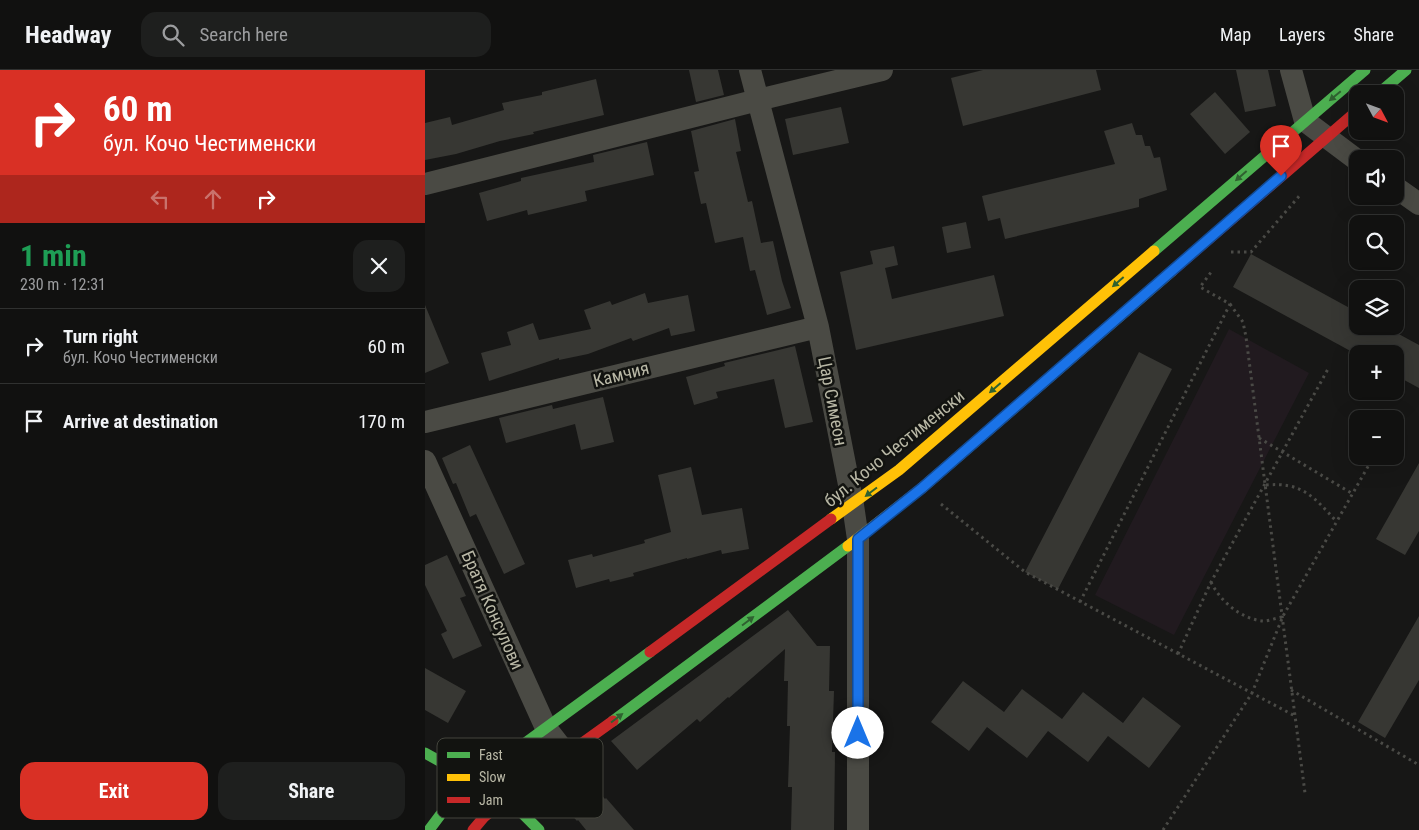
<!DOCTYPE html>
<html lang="en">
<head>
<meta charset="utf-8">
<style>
	:root { --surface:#111110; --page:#1e1f1e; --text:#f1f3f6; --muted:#9c9d9f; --line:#303130; --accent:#d93025 }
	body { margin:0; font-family:"Roboto Condensed",sans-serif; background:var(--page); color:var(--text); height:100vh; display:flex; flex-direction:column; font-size:19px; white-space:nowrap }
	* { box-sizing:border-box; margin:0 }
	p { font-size:16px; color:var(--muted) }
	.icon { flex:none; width:28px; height:28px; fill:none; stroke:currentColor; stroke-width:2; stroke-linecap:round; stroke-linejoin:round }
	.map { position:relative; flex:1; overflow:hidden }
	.details { display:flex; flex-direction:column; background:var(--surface); width:425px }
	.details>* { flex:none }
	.hud { background:#d93025; color:#fff; overflow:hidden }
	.needle { width:32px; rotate:131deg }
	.fabs { position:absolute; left:924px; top:15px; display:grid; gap:10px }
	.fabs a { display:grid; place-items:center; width:55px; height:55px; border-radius:10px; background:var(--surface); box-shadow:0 5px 20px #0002,0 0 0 1px var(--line); font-size:25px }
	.pin { position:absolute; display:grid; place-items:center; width:42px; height:42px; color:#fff; margin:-51px -21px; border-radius:50% 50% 50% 0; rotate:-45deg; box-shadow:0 0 5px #0007 }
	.pin .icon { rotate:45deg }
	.me { position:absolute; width:55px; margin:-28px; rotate:0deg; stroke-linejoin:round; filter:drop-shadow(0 0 4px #0008) }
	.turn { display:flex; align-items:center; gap:18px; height:105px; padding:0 20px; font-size:22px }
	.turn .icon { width:65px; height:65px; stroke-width:2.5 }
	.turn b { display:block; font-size:35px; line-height:42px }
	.lanes { display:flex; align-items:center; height:48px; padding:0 20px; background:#0003; justify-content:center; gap:25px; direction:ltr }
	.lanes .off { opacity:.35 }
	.round { display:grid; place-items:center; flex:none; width:52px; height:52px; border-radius:15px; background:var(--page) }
	.head { display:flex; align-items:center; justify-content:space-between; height:85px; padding:0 20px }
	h1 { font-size:30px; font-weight:700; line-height:38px; color:#1e9e55 }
	.action { display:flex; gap:10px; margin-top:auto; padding:10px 20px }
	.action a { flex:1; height:58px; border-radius:15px; background:var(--accent); color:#fff; font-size:20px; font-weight:700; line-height:58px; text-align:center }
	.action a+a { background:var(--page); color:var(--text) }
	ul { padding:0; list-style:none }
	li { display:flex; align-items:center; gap:15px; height:75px; padding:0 20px; border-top:1px solid var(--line) }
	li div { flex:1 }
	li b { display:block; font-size:19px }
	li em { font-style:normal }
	header { display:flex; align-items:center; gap:30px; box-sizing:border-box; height:70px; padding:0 25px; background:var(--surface); border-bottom:1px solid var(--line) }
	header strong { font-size:24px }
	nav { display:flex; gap:28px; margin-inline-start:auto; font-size:18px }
	.search { width:350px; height:45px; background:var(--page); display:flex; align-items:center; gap:12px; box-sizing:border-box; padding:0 18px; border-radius:15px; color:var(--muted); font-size:19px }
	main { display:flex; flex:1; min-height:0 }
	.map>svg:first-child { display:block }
</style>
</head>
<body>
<header>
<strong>Headway</strong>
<div class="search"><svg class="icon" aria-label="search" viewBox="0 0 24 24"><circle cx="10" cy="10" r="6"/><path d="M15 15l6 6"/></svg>Search here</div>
<nav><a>Map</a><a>Layers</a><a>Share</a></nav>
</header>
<main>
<section class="details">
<div class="hud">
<div class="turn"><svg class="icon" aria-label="right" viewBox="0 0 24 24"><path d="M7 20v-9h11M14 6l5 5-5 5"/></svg><div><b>60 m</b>бул. Кочо Честименски</div></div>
<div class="lanes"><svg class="icon off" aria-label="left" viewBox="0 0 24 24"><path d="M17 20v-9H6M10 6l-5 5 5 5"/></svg><svg class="icon off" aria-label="ahead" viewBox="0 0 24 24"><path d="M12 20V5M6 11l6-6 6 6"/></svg><svg class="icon" aria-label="right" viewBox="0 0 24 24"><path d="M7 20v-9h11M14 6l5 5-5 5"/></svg></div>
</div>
<div class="head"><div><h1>1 min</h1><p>230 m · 12:31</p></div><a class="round"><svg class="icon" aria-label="close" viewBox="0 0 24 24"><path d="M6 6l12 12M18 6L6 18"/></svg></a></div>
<ul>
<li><svg class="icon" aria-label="right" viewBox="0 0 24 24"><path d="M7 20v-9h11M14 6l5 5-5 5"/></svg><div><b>Turn right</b><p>бул. Кочо Честименски</p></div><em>60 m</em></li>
<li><svg class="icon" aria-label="arrive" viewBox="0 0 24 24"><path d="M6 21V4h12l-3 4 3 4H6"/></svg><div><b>Arrive at destination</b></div><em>170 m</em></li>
</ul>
<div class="action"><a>Exit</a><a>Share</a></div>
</section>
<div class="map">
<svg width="994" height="760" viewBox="0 0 994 760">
	<rect width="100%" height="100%" fill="#171716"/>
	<path fill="#211a1f" d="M804,259l80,44 -135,262 -79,-40z"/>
	<path fill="#373733" d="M264,0h29l6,25 -28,7z
		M558,0h113l5,20 -138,36 -12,-48z
		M811,0h32l8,36 -31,6z
		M171,9l8,36 -71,17 1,2 -34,7 -44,13 -31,6v-37l25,-6 2,8 52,-15 -2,-7 40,-8v-3z
		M790,22l35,40 -25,22 -35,-40z
		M416,37l8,36 -56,12 -8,-36z
		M310,49l6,32 -5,1 12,50 4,-1 9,42 12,-2 9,40 9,27 -24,7 -12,-45 -5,1 -7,-34 -28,6 -9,-40 -5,1 -7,-32 5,-1 -8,-40z
		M707,53l4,12h6l3,11h5l4,12 6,-1 7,33 -28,9v8l-134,32 -5,-21 -12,3 -6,-25 133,-32 -11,-33z
		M222,72l7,33 -69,16 2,10 -59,14 -1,-5 -40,11 -8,-28 42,-12v-3l73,-16 -1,-7z
		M541,152l5,26 -24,5 -5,-26z
		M469,176l4,19 -13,3 7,31 102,-24 10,41 -148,34 -16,-78 33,-8 -3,-13z
		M826,184l106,58v14h27l35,19v43l-24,-13v-21h-39l-123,-67z
		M220,223l3,10 40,-8 7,36 -24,5 -2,-8 -36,13 -2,-3 -43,16 -29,6v-2l-70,23 -8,-28 30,-8 -4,-13 26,-9 6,17 52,-11 -7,-19 26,-9 2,4z
		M0,235l24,58 -24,10z
		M370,276l18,76 -28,6 -11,-49 -58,13 2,6 -24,7 -8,-28 39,-11 -1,-3z
		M714,282l33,17 -114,220 -33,-17z
		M178,327l11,45 -33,8 -6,-26 -69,19 -7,-25 53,-13 1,4z
		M45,375l55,119 -21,10 -28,-60 -6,3 -14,-34 -3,1 -11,-26z
		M994,393v68l-14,24 -29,-16z
		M266,397l11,48 40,-7 7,41 -27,5 -1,-4 -34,9v-1l-54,15 1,3 -24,6 -1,-3 -33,9 -8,-28 24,-6 1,3 52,-14 -1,-3 27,-8 -13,-57z
		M22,485l19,41 -6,2 22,48 -29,13 -12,-25 6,-3 -22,-46v-20z
		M363,540l29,36h13l-1,45h5l-2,61h3l-1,78h-43l1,-43h-4l2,-61h-3l1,-45h-4l1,-32 -56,49 -1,-1 -28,25 -3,-3 -60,51 -26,-29z
		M994,546v64l-34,58 -27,-16z
		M0,598l41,23 -18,32 -23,-13z
		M538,611l41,31 18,-23 40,30 21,-27 40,31 20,-26 38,29 -32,42 -41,-32 -20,26 -40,-31 -21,27 -40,-31 -18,24 -38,-29z
		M152,697l28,32 1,-1 28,32h-48l-8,-10 -1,1 -30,-33z"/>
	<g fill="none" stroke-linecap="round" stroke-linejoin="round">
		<path stroke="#4a4a46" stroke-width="3" stroke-dasharray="2.5 4" stroke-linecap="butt" d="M806,182h20l50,-58
			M805,234l13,18 3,15 59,456
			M970,349l3,-4
			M834,368l94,56
			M841,415c36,-3 47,11 71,37
			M516,434l84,68 270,144
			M786,512c9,19 30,37 52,39 6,0 13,-3 19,-4
			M655,532l150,-298 -30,-17 12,-16
			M753,584l33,-72 117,-213
			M866,620l128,75
			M738,760l89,-137 31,-77 91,-160"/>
		<path stroke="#4a4a44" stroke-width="22" d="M325,0l68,257 35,178 5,34v291
			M866,0l14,51 52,39
			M0,114l333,-84 124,-30
			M970,117l24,17
			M0,352l393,-95
			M0,391l121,267 21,27"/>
		<path stroke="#4caf50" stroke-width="11" d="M953,24l28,-24
			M729,181l211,-181
			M188,651l235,-175
			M0,683l83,46 31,31
			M4,760l18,-24 55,-46 148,-108"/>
		<path stroke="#ffc107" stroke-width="11" d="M406,449l68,-49 255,-219
			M423,476l74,-58 250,-217"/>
		<path stroke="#c62828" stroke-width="11" d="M747,201l185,-160
			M225,582l181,-133
			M48,760l11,-13 44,-35 85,-61"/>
	</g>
	<defs><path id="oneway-solid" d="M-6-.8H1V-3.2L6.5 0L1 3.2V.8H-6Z" transform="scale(1.25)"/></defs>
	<g fill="#2f6130">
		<use href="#oneway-solid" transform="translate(910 26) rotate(140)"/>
		<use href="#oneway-solid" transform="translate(816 106) rotate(139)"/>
		<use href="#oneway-solid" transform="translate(693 212) rotate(139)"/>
		<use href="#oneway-solid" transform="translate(570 318) rotate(139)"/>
		<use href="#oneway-solid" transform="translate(446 422) rotate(143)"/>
		<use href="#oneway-solid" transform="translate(323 551) rotate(-37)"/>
		<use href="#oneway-solid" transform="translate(192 648) rotate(-37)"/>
	</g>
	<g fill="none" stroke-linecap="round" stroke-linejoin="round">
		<defs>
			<path id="route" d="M433,663v-194l64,-51 359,-312"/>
		</defs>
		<use href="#route" stroke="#114b97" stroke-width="12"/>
		<use href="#route" stroke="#1a73e8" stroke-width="9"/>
	</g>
	<g text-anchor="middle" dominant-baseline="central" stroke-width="5" stroke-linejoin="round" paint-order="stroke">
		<g font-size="18" fill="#b9b8a6" stroke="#121310">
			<text transform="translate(196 304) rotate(-14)">Камчия</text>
			<text transform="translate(408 331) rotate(79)">Цар Симеон</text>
			<text transform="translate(469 378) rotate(-39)">бул. Кочо Честименски</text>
			<text transform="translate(68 540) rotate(66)">Братя Консулови</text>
		</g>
	</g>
	<rect x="12" y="668" width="166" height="80" rx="8" fill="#121310" stroke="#44453d" stroke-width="1"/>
	<rect x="22" y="682" width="23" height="6" fill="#4caf50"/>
	<rect x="22" y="704" width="23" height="7" fill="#ffc107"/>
	<rect x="22" y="727" width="23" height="6" fill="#c62828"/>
	<g font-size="14" fill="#b9b8a6">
		<text x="54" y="690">Fast</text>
		<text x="54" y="712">Slow</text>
		<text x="54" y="735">Jam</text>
	</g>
</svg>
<div class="fabs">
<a><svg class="needle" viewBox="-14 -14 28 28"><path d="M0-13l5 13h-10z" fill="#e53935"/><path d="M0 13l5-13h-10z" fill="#9c9d9f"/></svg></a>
<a><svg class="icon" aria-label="sound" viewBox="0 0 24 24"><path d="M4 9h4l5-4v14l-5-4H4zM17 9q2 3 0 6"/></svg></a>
<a><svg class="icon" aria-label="search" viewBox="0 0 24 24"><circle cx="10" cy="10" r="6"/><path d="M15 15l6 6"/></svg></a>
<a><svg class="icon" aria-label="layers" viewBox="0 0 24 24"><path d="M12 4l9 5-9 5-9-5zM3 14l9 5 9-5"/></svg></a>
<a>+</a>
<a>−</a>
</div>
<div class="pin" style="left:856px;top:106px;background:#d93025"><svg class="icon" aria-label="arrive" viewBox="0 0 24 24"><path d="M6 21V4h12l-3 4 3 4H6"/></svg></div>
<svg class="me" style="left:433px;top:663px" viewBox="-20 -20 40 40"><circle r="19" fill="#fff"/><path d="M0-13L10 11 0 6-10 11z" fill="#1a73e8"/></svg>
</div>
</main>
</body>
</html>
